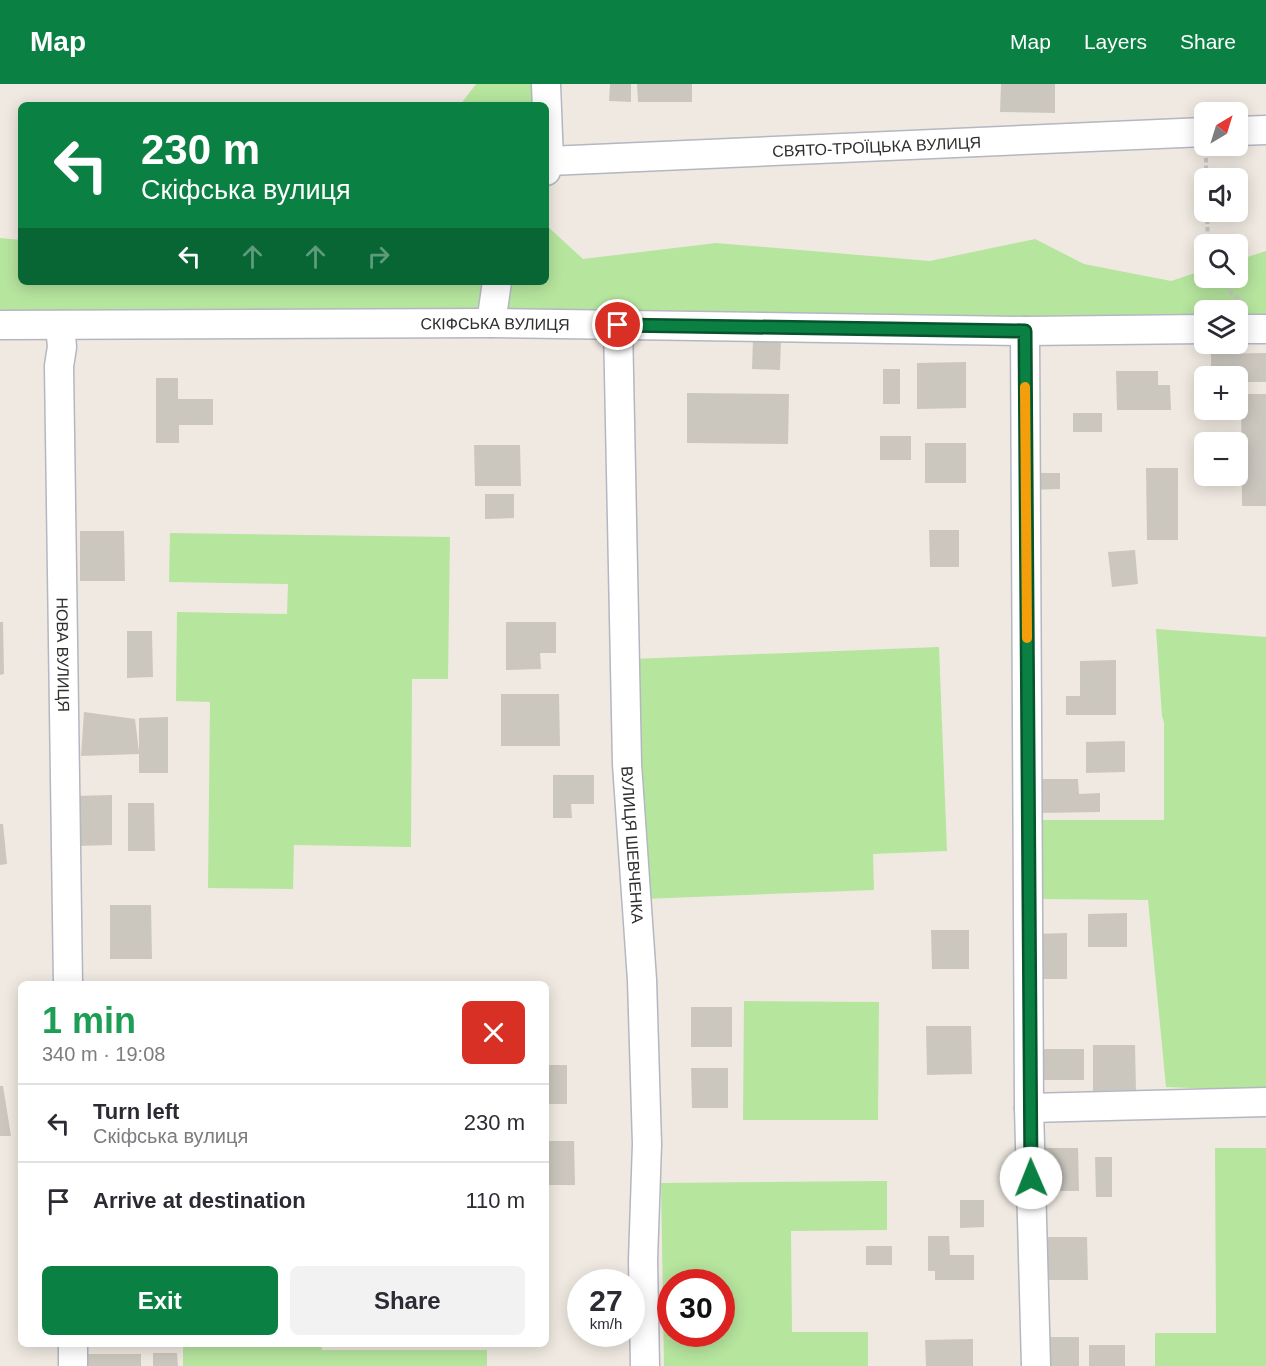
<!DOCTYPE html>
<html lang="en">
<head>
<meta charset="utf-8">
<style>
	:root { --surface:#fff; --page:#f2f2f3; --text:#2b2b33; --muted:#7c7c81; --line:#e1e1e2; --accent:#0b8043 }
	body { margin:0; font-family:Arial,sans-serif; background:var(--page); color:var(--text); height:100vh; display:flex; flex-direction:column; font-size:22px; white-space:nowrap }
	* { box-sizing:border-box; margin:0 }
	p { font-size:20px; color:var(--muted) }
	.icon { flex:none; width:33px; height:33px; fill:none; stroke:currentColor; stroke-width:2; stroke-linecap:round; stroke-linejoin:round }
	.map { position:relative; flex:1; overflow:hidden }
	.side { position:absolute; left:18px; top:897px; width:531px; height:366px; display:flex; flex-direction:column; background:var(--surface); border-radius:9px; box-shadow:0 3px 15px #0003 }
	.side>* { flex:none }
	.hud { position:absolute; left:18px; top:18px; width:531px; height:183px; border-radius:9px; box-shadow:0 3px 15px #0003; background:#0b8043; color:#fff; overflow:hidden }
	.needle { width:39px; rotate:38deg }
	.fabs { position:absolute; left:1194px; top:18px; display:grid; gap:12px }
	.fabs a { display:grid; place-items:center; width:54px; height:54px; border-radius:9px; background:var(--surface); box-shadow:0 3px 15px #0003; font-size:30px }
	.speed { position:absolute; left:567px; top:1185px; display:flex; gap:12px; font-size:30px; font-weight:700; text-align:center }
	.speed>* { display:grid; place-content:center; width:78px; height:78px; border-radius:50%; background:var(--surface); box-shadow:0 3px 15px #0003; line-height:1 }
	.speed small { font-size:15px; font-weight:400 }
	.speed .limit { border:9px solid #d22; background:#fff; color:#111 }
	.pin { position:absolute; display:grid; place-items:center; width:51px; height:51px; color:#fff; margin:-26px; border:3px solid #fff; border-radius:50%; box-shadow:0 2px 6px #0007 }
	.me { position:absolute; width:66px; margin:-33px; rotate:359deg; stroke-linejoin:round; filter:drop-shadow(0 0 4px #0008) }
	.turn { display:flex; align-items:center; gap:21px; height:126px; padding:0 24px; font-size:27px }
	.turn .icon { width:78px; height:78px; stroke-width:2.5 }
	.turn b { display:block; font-size:42px; line-height:51px }
	.lanes { display:flex; align-items:center; height:57px; padding:0 24px; background:#0003; justify-content:center; gap:30px; direction:ltr }
	.lanes .off { opacity:.35 }
	.round { display:grid; place-items:center; flex:none; width:63px; height:63px; border-radius:9px; background:var(--page) }
	.overview { display:flex; align-items:center; justify-content:space-between; height:102px; padding:0 24px }
	h1 { font-size:36px; font-weight:700; line-height:45px; color:#1e9e55 }
	.cta { display:flex; gap:12px; margin-top:auto; padding:12px 24px }
	.cta a { flex:1; height:69px; border-radius:9px; background:var(--accent); color:#fff; font-size:24px; font-weight:700; line-height:69px; text-align:center }
	.cta a+a { background:var(--page); color:var(--text) }
	ul { padding:0; list-style:none }
	li { display:flex; align-items:center; gap:18px; height:78px; padding:0 24px; border-top:2px solid var(--line) }
	li div { flex:1 }
	li b { display:block; font-size:22px }
	li em { font-style:normal }
	header { display:flex; align-items:center; gap:36px; box-sizing:border-box; height:84px; padding:0 30px; background:var(--accent); color:#fff }
	header strong { font-size:28px }
	nav { display:flex; gap:33px; margin-inline-start:auto; font-size:21px }
	.map>svg:first-child { display:block }
</style>
</head>
<body>
<header>
<strong>Map</strong>
<nav><a>Map</a><a>Layers</a><a>Share</a></nav>
</header>
<div class="map">
<svg width="1266" height="1282" viewBox="0 0 1266 1282">
	<rect width="100%" height="100%" fill="#efe9e1"/>
	<path fill="#b6e59e" fill-rule="evenodd" d="M476,0h70v21h-86z
		M546,141l37,34 133,-16 214,18 105,-22 49,25 87,17 33,-11v8h34v-18l28,-9v78h-28v-19h-34v19l-1204,-10v-81l21,2v42h525z
		M170,449l280,4 -2,142h-36l-1,168 -117,-2 -1,44 -85,-1 2,-186 -34,-1 1,-89 110,2 1,-30 -119,-2z
		M1156,545l110,8v454l-100,-4 -18,-187 -105,-1v-79h121v-97l-2,-7z
		M939,563l8,204 -74,3 1,36 -231,9 -10,-240z
		M744,917l135,1 -1,118h-135z
		M1215,1064h51v218h-111v-33h61z
		M887,1097v49l-96,1 1,101h76v34h-204l-3,-183zM670,1198h52v52h-52z
		M183,1260h138l1,6h165v16h-304z"/>
	<path fill="#cbc7bf" d="M610,0h21v18l-22,-1z
		M637,0h55v18h-54z
		M1001,0h54v29l-55,-1z
		M753,255l28,1 -1,30 -28,-1z
		M1266,269v29h-28v-6h-27v-22z
		M966,278v46l-49,1v-46z
		M883,285h17v35h-17z
		M1116,287h42v14h12l1,25h-54z
		M156,294h22v21h35v26h-34v18h-23z
		M687,309l102,1 -1,50 -101,-1z
		M1241,310h25v112h-24z
		M1073,329h29v19h-29z
		M880,352h31v24h-31z
		M925,359h41v40h-41z
		M474,361h46l1,41h-46z
		M1146,384h32v72h-31z
		M1027,389h33v16l-33,1z
		M485,410h29v24l-29,1z
		M929,446h30v37h-29z
		M80,447h44l1,50h-45z
		M1135,466l3,34 -26,3 -4,-35z
		M0,538h3l1,52 -4,1z
		M506,538h50v31h-16l1,16 -35,1z
		M127,547h25l1,46 -26,1z
		M1116,576v55h-50v-19h14v-35z
		M501,610h58l1,52h-59z
		M84,628l51,7 4,33v-34l29,-1v56h-29v-19l-58,2z
		M1125,657v31l-39,1v-31z
		M553,691h41v29h-23l1,14h-19z
		M1039,695h39l1,15 21,-1v19l-60,1z
		M112,711v50l-37,1 -1,-50z
		M128,719h26l1,48h-27z
		M0,740h3l4,40 -7,1z
		M110,821h41l1,54h-42z
		M1127,829v34h-39v-33z
		M931,846h38v39h-37z
		M1067,849v46h-30l-1,-45z
		M691,923h41v40h-41z
		M926,942h45l1,48 -45,1z
		M1093,961h42l1,45 -43,1z
		M1036,965h48v31h-48z
		M546,981h21v39h-21z
		M691,984h37v40h-36z
		M0,1002h3l8,50h-11z
		M546,1057h28l1,44h-29z
		M1041,1064h37l1,43h-22v-8h-16z
		M1095,1073h17v40h-16z
		M960,1116h24v27l-24,1z
		M928,1152h21l1,19h24v25h-39v-9h-7z
		M1040,1153h47l1,43h-47z
		M866,1162h26v19h-26z
		M1037,1253h42v29h-41z
		M973,1255v27h-47l-1,-26z
		M1089,1261h36v21h-36z
		M153,1269h24l1,13h-25z
		M83,1270h58v12h-58z"/>
	<g fill="none" stroke-linecap="round" stroke-linejoin="round">
		<defs>
			<g id="minor">
				<path d="M546,0l3,77 -3,10"/>
				<path d="M1238,47l28,-1"/>
				<path id="s1" d="M549,77l655,-29"/>
				<path d="M491,239l6,-41"/>
				<path id="s2" d="M0,241l491,-2 534,8 179,-2"/>
				<path id="s3" d="M60,241l2,22 -3,19 9,618"/>
				<path id="s4" d="M618,241l9,439 15,216 5,164 -4,116 2,106"/>
				<path d="M1238,245h28"/>
				<path d="M1025,247l4,777 7,258"/>
				<path d="M1029,1024l237,-6"/>
				<path d="M73,1260v22"/>
			</g>
		</defs>
		<use href="#minor" stroke="#b4b7c1" stroke-width="31"/>
		<path stroke="#c9c9c9" stroke-width="4" stroke-dasharray="4.5 3" stroke-linecap="butt" d="M1206,74v20
			M1207,128l1,32
			M1222,194l9,15 14,10"/>
		<use href="#minor" stroke="#fff" stroke-width="28"/>
	</g>
	<g fill="none" stroke-linecap="round" stroke-linejoin="round">
		<defs>
			<path id="route" d="M618,241l407,6 6,847"/>
		</defs>
		<use href="#route" stroke="#07532c" stroke-width="15"/>
		<use href="#route" stroke="#0b8043" stroke-width="10"/>
		<path stroke="#f59e0b" stroke-width="10" d="M1025,303l2,251"/>
	</g>
	<g text-anchor="middle" dominant-baseline="central" stroke-width="4.5" stroke-linejoin="round" paint-order="stroke">
		<g font-size="16" fill="#2e2e2e" stroke="#fff">
			<text stroke="none"><textPath href="#s1" startOffset="328">СВЯТО-ТРОЇЦЬКА ВУЛИЦЯ</textPath></text>
			<text stroke="none"><textPath href="#s2" startOffset="495">СКІФСЬКА ВУЛИЦЯ</textPath></text>
			<text stroke="none"><textPath href="#s3" startOffset="330">НОВА ВУЛИЦЯ</textPath></text>
			<text stroke="none"><textPath href="#s4" startOffset="520">ВУЛИЦЯ ШЕВЧЕНКА</textPath></text>
		</g>
	</g>
</svg>
<div class="fabs">
<a><svg class="needle" viewBox="-14 -14 28 28"><path d="M0-13l5 13h-10z" fill="#e53935"/><path d="M0 13l5-13h-10z" fill="#7c7c81"/></svg></a>
<a><svg class="icon" aria-label="sound" viewBox="0 0 24 24"><path d="M4 9h4l5-4v14l-5-4H4zM17 9q2 3 0 6"/></svg></a>
<a><svg class="icon" aria-label="search" viewBox="0 0 24 24"><circle cx="10" cy="10" r="6"/><path d="M15 15l6 6"/></svg></a>
<a><svg class="icon" aria-label="layers" viewBox="0 0 24 24"><path d="M12 4l9 5-9 5-9-5zM3 14l9 5 9-5"/></svg></a>
<a>+</a>
<a>−</a>
</div>
<div class="speed"><div>27<small>km/h</small></div><div class="limit">30</div></div>
<div class="pin" style="left:618px;top:241px;background:#d93025"><svg class="icon" aria-label="arrive" viewBox="0 0 24 24"><path d="M6 21V4h12l-3 4 3 4H6"/></svg></div>
<svg class="me" style="left:1031px;top:1094px" viewBox="-20 -20 40 40"><circle r="19" fill="#fff"/><path d="M0-13L10 11 0 6-10 11z" fill="#0b8043"/></svg>
<div class="hud">
<div class="turn"><svg class="icon" aria-label="left" viewBox="0 0 24 24"><path d="M17 20v-9H6M10 6l-5 5 5 5"/></svg><div><b>230 m</b>Скіфська вулиця</div></div>
<div class="lanes"><svg class="icon" aria-label="left" viewBox="0 0 24 24"><path d="M17 20v-9H6M10 6l-5 5 5 5"/></svg><svg class="icon off" aria-label="ahead" viewBox="0 0 24 24"><path d="M12 20V5M6 11l6-6 6 6"/></svg><svg class="icon off" aria-label="ahead" viewBox="0 0 24 24"><path d="M12 20V5M6 11l6-6 6 6"/></svg><svg class="icon off" aria-label="right" viewBox="0 0 24 24"><path d="M7 20v-9h11M14 6l5 5-5 5"/></svg></div>
</div>
<section class="side">
<div class="overview"><div><h1>1 min</h1><p>340 m · 19:08</p></div><a class="round" style="background:#d93025;color:#fff"><svg class="icon" aria-label="close" viewBox="0 0 24 24"><path d="M6 6l12 12M18 6L6 18"/></svg></a></div>
<ul>
<li><svg class="icon" aria-label="left" viewBox="0 0 24 24"><path d="M17 20v-9H6M10 6l-5 5 5 5"/></svg><div><b>Turn left</b><p>Скіфська вулиця</p></div><em>230 m</em></li>
<li><svg class="icon" aria-label="arrive" viewBox="0 0 24 24"><path d="M6 21V4h12l-3 4 3 4H6"/></svg><div><b>Arrive at destination</b></div><em>110 m</em></li>
</ul>
<div class="cta"><a>Exit</a><a>Share</a></div>
</section>
</div>
</body>
</html>
